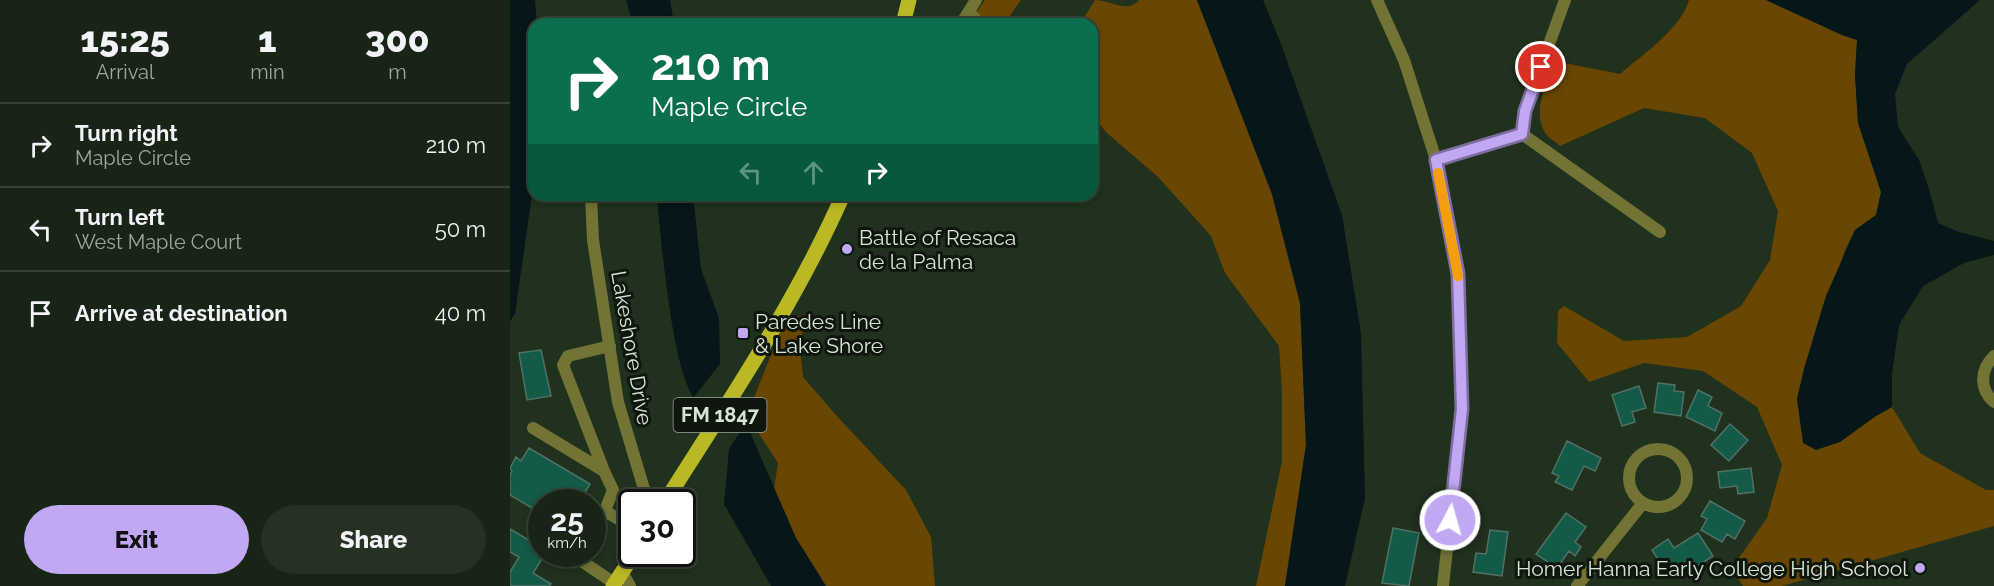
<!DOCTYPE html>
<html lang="en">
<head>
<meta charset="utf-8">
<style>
	:root { --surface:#182516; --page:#253123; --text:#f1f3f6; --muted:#9fa5a1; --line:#364235; --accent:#c2a8f3 }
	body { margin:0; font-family:Raleway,sans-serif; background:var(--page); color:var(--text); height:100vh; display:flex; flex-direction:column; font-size:22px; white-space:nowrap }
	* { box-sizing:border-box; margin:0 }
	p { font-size:20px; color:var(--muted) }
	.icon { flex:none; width:33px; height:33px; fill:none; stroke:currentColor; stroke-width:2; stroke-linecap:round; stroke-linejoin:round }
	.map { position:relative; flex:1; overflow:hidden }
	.side { display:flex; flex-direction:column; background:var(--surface); width:510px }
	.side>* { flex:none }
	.top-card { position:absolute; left:18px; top:18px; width:570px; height:183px; border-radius:18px; box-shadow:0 3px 9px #0003,0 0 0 2px var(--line); background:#0b6e4f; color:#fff; overflow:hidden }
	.speed { position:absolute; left:18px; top:489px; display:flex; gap:12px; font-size:30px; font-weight:700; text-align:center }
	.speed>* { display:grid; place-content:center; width:78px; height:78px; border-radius:50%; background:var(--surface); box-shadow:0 3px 9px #0003,0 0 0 2px var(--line); line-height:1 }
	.speed small { font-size:15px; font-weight:400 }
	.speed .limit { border:3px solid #111; border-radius:9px; background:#fff; color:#111 }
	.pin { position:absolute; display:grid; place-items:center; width:51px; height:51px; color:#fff; margin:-26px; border:3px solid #fff; border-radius:50%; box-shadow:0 2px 6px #0007 }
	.me { position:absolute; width:66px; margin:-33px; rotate:6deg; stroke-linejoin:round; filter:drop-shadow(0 0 4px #0008) }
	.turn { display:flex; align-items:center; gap:21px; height:126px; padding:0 24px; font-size:27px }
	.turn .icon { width:78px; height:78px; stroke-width:2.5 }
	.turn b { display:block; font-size:42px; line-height:51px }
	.lanes { display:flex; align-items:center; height:57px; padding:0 24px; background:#0003; justify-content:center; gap:30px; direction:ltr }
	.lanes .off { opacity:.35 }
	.eta { display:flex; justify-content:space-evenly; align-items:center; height:102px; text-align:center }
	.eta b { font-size:36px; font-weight:800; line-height:42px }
	.button { display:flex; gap:12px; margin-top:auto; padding:12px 24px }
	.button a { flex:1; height:69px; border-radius:36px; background:var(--accent); color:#111; font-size:24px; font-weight:800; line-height:69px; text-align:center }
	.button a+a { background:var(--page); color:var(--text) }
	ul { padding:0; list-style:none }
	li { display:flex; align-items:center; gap:18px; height:84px; padding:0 24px; border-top:2px solid var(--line) }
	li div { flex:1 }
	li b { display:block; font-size:22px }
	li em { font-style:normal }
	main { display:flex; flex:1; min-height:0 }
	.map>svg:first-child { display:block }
</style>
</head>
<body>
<main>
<section class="side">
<div class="eta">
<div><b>15:25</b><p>Arrival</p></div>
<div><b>1</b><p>min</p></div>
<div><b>300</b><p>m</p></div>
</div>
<ul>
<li><svg class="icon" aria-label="right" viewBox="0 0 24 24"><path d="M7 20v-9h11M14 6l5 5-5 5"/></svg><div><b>Turn right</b><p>Maple Circle</p></div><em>210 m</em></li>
<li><svg class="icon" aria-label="left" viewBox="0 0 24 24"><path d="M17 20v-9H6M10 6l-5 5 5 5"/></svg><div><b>Turn left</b><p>West Maple Court</p></div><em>50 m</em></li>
<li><svg class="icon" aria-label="arrive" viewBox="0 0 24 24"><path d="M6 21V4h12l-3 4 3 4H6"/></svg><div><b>Arrive at destination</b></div><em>40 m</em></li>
</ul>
<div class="button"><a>Exit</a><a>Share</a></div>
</section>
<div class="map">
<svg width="1484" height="586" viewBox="0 0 1484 586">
	<rect width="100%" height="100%" fill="#20311d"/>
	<path fill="#694702" d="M475,0h36l-17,24h-36z
		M585,0c15,0 33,14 44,0h58l75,194 28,109 6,142 -21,141h-29l26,-125v-69l-3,-46 -54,-73 -14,-37 -53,-59 -51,-44 -15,-17v-92h-12z
		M1179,0h77l76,35 15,5 -2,35 3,48 23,69 -5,23 -21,15 -10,20 -9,28 -10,18 -22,73 -7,30 79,17 16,-9 28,46 66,37h8v36l-212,60h-39l-12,-17 36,-51 15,-53 -25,-58 -54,-36 -59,-8 -55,19 -32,-39 1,-32 6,-5 60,35 63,-4 54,-31 29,-46 8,-49 -26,-58 -47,-35 -61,-10 -84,38c-4,-4 -11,-8 -14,-12 -15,-22 1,-52 8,-73l66,13c23,-20 60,-44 69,-74z
		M296,314l-6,33 3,30 32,37 71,76 25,47 4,49h-109l-30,-48 -22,-49 4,-26 -31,-48 38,-95z"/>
	<path fill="#051719" d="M0,0h25l2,24h-3v157l-19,133 -5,7z
		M116,0h44l4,24h-41z
		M687,0h66l18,44 61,171 19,118 4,165 -20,88h-60l21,-141 -6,-142 -28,-109z
		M1256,0h214l-73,64 -12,30 3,33 21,33 10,29 9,34 21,9 35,9v14l-30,8 -41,23 -24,39 -7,49v33l-16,9 -36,26 -24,8 -13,-7 -6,-44 7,-30 22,-73 29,-66 21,-15 5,-23 -23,-69 -3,-48 2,-35 -15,-5z
		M147,195h36l8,74 18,49 1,46 -27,34c-13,-25 -17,-53 -22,-80 -6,-41 -11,-81 -14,-123z
		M236,423l50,115 30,48h-55l-47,-82 5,-55z"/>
	<path fill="#135a49" stroke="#517166" stroke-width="1.5" d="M31,350l10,46 -24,4 -8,-47z
		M1148,383l17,2 -1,6 10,1 -3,24 -27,-4z
		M1129,386l7,22 -14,4 3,10 -13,4 -10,-31z
		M1188,390l14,7 -4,9 14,7 -7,18 -29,-14z
		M1220,424l18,16 -19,21 -18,-16z
		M1057,441l34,17 -6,13 -11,-5 -12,24 -17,-8 4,-6 -7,-3z
		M19,448l61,36 -11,18h-37v12l-32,-19v-20l2,-4 -2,-3 6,-11 5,4z
		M1241,468l3,24 -16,2 -1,-8 -17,2 -2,-16z
		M1200,501l35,20 -10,18 -8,-5 -5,8 -21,-12 6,-11 -6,-3z
		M1056,513l20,14 -11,15 6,5 -6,9 -6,-5 -12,17 -21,-14z
		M883,528l26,5 -10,53 -27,-3z
		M0,529l32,19v6h3l-12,19 18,11 -2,2h-39v-14l9,-15 -9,-5z
		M980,530l18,2 -6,44 -29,-4 3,-19 10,1z
		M1188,533l15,23 -17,11 -6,-8 -23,15 -15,-24 16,-11 6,9z"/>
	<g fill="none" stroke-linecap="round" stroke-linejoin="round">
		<path stroke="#737336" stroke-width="12" d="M867,0l27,60 32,100 22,114 4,135 -19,177
			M459,12l11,12
			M451,24l15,-24
			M1012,134l138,98
			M1012,134l3,-23 40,-111
			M926,160l86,-26
			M81,195l2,45 25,162 26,87 10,13
			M1484,356c-14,14 -15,33 0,46
			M23,428l71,43 9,19 -8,21 27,16
			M1119 478a29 29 0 1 1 58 0a29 29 0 1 1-58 0Z
			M94,471l-41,-106 5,-9 42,-10
			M82,532l13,-21
			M69,554l-2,4 37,25
			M112,572l8,14
			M1067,586l66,-83"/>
		<path stroke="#bbb825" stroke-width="15" d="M393,24l6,-24
			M155,502c63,-100 130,-198 178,-307
			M103,586l21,-32"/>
	</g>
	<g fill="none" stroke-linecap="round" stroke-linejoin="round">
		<defs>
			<path id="route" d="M940,520l12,-111 -4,-135 -22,-114 86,-26 3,-23 16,-44"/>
		</defs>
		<use href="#route" stroke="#7e6d9e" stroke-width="15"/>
		<use href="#route" stroke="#c2a8f3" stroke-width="10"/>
		<path stroke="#f59e0b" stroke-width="10" d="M928,173l20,103"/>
	</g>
	<g fill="#c2a8f3" stroke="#0f160e" stroke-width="2">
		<circle cx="337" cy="249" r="6"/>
		<rect x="227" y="327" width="12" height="12" rx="3"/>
		<circle cx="1410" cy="568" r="6"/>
	</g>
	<g text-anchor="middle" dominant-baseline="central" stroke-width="6" stroke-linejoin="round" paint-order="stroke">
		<rect fill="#0f160e" stroke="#9ca69a" stroke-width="1.5" x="163.5" y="398" width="93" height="34" rx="4.5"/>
		<g font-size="20" font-weight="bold" fill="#d8e3d6">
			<text x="210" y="415">FM 1847</text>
		</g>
		<g font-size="21" fill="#d8e3d6" stroke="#0f160e" text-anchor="start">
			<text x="349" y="237">Battle of Resaca<tspan x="349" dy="24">de la Palma</tspan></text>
			<text x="245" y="321">Paredes Line<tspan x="245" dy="24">&amp; Lake Shore</tspan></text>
			<text x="1398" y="568" text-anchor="end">Homer Hanna Early College High School</text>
		</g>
		<g font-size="21" fill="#d8e3d6" stroke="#0f160e">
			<text transform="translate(122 348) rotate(80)">Lakeshore Drive</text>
		</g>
	</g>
</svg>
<div class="speed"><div>25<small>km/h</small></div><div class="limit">30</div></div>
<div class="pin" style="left:1031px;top:67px;background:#d93025"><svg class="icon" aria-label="arrive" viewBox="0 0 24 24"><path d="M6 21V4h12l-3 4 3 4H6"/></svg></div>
<svg class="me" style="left:940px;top:520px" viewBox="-20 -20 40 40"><circle r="17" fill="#c2a8f3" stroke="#fff" stroke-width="3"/><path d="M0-11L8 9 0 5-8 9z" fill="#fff"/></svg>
<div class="top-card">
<div class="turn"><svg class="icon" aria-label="right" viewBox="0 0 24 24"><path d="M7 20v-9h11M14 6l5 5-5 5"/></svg><div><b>210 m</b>Maple Circle</div></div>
<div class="lanes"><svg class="icon off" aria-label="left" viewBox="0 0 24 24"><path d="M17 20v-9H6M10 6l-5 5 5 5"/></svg><svg class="icon off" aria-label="ahead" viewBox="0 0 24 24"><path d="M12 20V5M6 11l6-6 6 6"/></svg><svg class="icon" aria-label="right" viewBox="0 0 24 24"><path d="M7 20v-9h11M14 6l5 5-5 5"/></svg></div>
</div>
</div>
</main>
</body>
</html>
